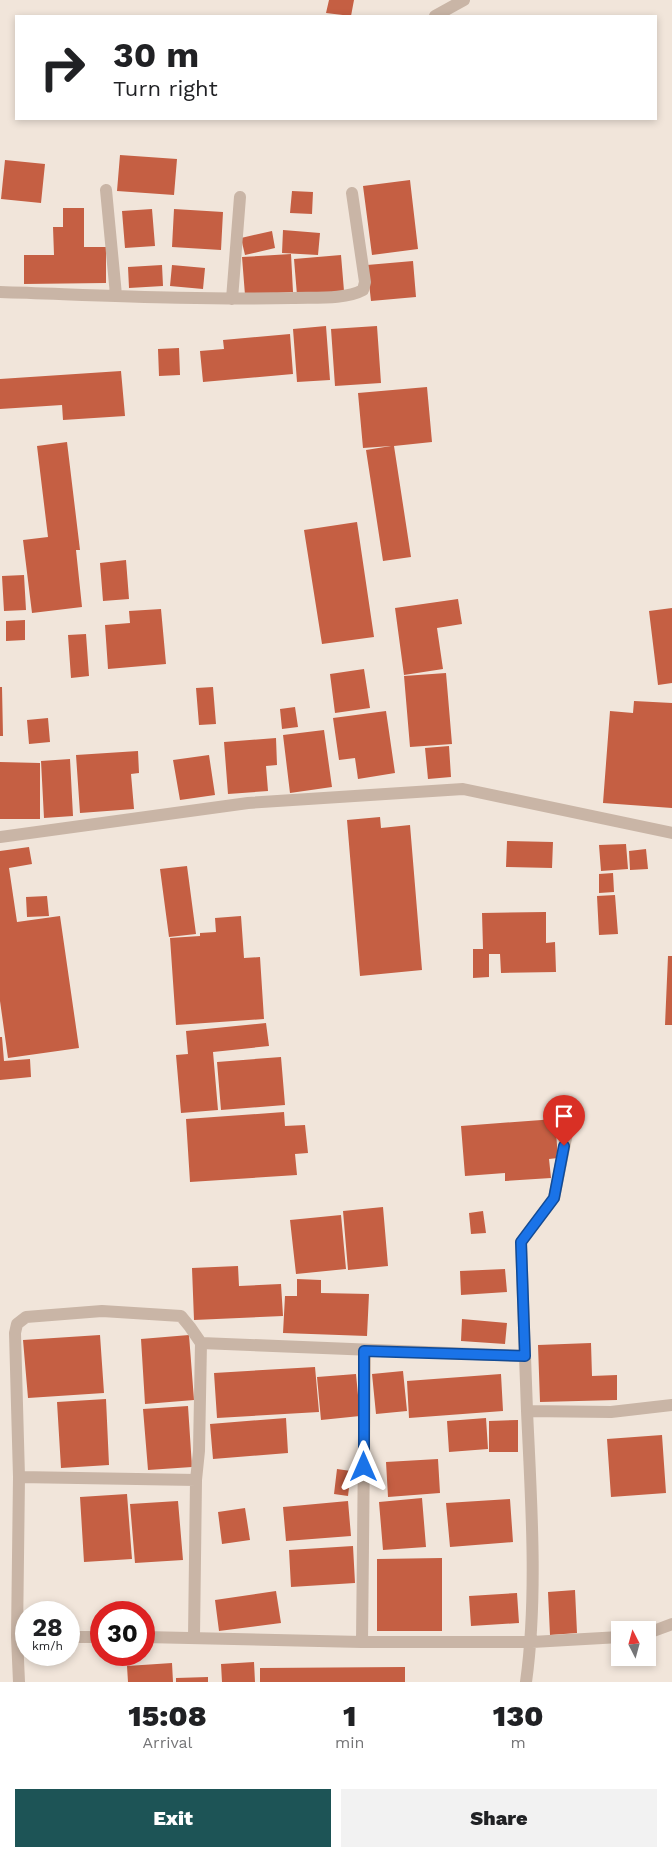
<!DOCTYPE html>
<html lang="en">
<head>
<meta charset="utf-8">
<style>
	:root { --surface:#fff; --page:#f2f2f2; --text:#202124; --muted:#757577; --accent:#1d5456 }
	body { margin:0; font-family:"Work Sans",sans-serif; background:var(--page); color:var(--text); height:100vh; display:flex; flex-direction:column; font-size:19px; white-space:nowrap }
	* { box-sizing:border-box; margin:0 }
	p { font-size:16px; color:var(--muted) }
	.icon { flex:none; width:28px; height:28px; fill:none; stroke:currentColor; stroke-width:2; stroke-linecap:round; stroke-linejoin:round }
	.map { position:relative; height:1682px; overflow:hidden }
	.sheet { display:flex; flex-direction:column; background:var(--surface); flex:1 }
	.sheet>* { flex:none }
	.top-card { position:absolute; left:15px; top:15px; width:642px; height:105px; border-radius:0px; box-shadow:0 2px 8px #0003; background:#fff; color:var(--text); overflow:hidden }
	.needle { width:32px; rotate:354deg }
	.fabs { position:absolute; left:611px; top:1621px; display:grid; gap:10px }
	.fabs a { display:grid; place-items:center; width:45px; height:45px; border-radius:0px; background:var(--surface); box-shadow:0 2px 8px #0003; font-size:25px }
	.speed { position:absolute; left:15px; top:1601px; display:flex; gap:10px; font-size:25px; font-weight:700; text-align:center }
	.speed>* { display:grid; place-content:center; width:65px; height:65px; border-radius:50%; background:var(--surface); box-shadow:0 2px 8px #0003; line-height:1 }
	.speed small { font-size:12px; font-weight:400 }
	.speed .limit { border:8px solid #d22; background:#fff; color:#111 }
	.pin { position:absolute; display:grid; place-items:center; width:42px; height:42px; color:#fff; margin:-51px -21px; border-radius:50% 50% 50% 0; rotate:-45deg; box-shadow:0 0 5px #0007 }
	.pin .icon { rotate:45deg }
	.me { position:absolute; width:55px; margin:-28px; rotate:0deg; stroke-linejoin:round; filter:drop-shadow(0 0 4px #0008) }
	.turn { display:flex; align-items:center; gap:18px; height:105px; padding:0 15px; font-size:22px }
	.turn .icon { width:65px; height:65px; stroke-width:2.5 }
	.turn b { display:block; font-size:35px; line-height:42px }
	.eta { display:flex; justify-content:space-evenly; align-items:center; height:85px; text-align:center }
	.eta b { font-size:30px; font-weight:800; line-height:35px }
	.button { display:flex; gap:10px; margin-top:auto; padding:10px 15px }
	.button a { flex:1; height:58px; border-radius:0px; background:var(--accent); color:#fff; font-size:20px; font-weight:800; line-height:58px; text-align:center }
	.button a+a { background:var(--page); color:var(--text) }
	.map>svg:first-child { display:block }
</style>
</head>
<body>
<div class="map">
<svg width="672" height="1682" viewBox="0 0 672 1682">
	<rect width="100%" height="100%" fill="#f1e5da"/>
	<path fill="#c55f43" d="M329,0h25l-3,16 -25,-3z
		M120,155l57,4 -3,36 -57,-4z
		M5,160l40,4 -4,39 -40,-4z
		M410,180l8,69 -46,6 -9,-69z
		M292,191l21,1 -1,22 -22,-1z
		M63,208h21v39h22v36l-82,1v-29h30l-1,-28h10z
		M152,209l3,37 -30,2 -3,-37z
		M174,209l49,3 -2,38 -49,-3z
		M283,230l37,3 -2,22 -36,-2z
		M272,231l3,17 -30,7 -4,-17z
		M291,254l2,38 -48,3 -3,-38z
		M341,255l3,36 -47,4 -3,-36z
		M413,261l3,36 -45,4 -4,-36z
		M162,265l1,21 -34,2 -1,-21z
		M172,265l33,3 -2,21 -33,-3z
		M326,326l4,54 -33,2 -4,-53z
		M377,326l4,57 -46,3 -4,-57z
		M290,334l3,40 -90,8 -3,-31 24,-2 -1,-9z
		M179,348l1,27 -21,1 -1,-27z
		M121,371l4,45 -62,4 -1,-15 -62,4v-30z
		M427,387l5,55 -38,4 17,111 -28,4 -17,-111 25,-4 -28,2 -5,-55z
		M67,442l13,108h-4l6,57 -50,6 -9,-73 25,-3 -11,-91z
		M357,522l17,115 -52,7 -18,-114z
		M126,560l3,39 -26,2 -3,-38z
		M24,575l2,35 -22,1 -2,-35z
		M458,599l4,25 -25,4 6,41 -39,6 -9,-67z
		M672,608v75l-14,2 -9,-74z
		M161,609l5,55 -58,5 -3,-44 25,-2 -1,-12z
		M25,620v20l-19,1v-20z
		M86,634l3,42 -18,2 -3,-43z
		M364,669l6,39 -35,5 -5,-39z
		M446,673l6,71 -42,3 -6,-71z
		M0,687h2l1,49h-3z
		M213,687l3,37 -17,1 -3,-37z
		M634,701l38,2v105l-69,-5 7,-92 23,2z
		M295,707l3,20 -16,2 -2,-20z
		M386,711l9,62 -37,6 -3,-21 -16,2 -6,-42z
		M48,718l2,24 -21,2 -2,-24z
		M324,730l8,57 -42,6 -7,-58z
		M276,738l1,27 -11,1 2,25 -40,3 -4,-52z
		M449,746l2,31 -23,2 -3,-31z
		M138,751l1,22 -8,1 3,35 -54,4 -4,-58z
		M209,755l6,40 -35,5 -7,-40z
		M70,759l3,57 -29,2 -3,-57z
		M0,762l40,1v56h-40z
		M380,817l1,11 29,-3 12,145 -62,6 -13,-156z
		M507,841l46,1 -1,26 -46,-1z
		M626,844l2,25 -27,2 -2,-26z
		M29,847l3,17 -23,4 8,54 43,-6 19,132 -71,10 -8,-57v-150z
		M646,849l2,20 -18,1 -1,-19z
		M187,866l9,68 -27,3 -9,-68z
		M613,873l1,19 -15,1v-19z
		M615,895l3,39 -19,1 -2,-39z
		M47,896l2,20 -22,1 -1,-20z
		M546,912v31l9,-1 1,30 -55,1 -1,-19h-11v23l-16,1v-29h10l-1,-36z
		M241,916l3,42 16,-1 4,62 -88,6 -6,-87 30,-2v-3l16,-1 -1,-14z
		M668,956h4v69h-7z
		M266,1023l3,23 -56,6 5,58 -37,3 -5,-58 12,-1 -2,-23z
		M0,1037h2l2,24 26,-2 1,18 -31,3z
		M281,1057l4,48 -64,5 -4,-48z
		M284,1112l1,14 20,-1 3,28 -13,1 2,21 -107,7 -4,-63z
		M555,1119l3,39 -9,1 2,19 -46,3v-8l-40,3 -4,-50z
		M383,1207l5,59 -40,4 -5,-59z
		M483,1211l3,22 -15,1 -2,-21z
		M341,1215l5,54 -50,5 -6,-54z
		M238,1266l1,20 42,-2 2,32 -89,4 -2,-52z
		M505,1269l2,23 -46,3 -1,-24z
		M297,1279l24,1v13l48,1 -2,42 -84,-3 2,-37h12z
		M462,1319l45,4 -2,21 -44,-3z
		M100,1335l4,58 -76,5 -5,-58z
		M189,1335l5,65 -49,4 -4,-65z
		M591,1343l1,33 25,-1v25l-77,2 -2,-57z
		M315,1367l4,45 -102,6 -3,-45z
		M403,1371l4,40 -31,3 -4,-40z
		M356,1374l4,42 -39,4 -4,-43z
		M501,1374l2,37 -94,7 -2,-37z
		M106,1399l3,66 -48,3 -4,-66z
		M188,1406l4,61 -44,3 -5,-61z
		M286,1418l2,35 -75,6 -3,-35z
		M486,1418l2,31 -39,3 -2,-31z
		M518,1420v32h-29v-31z
		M662,1435l4,58 -55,4 -4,-58z
		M438,1459l2,34 -52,4 -2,-35z
		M337,1469l14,2 -3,25 -14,-2z
		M127,1494l5,65 -48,3 -4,-65z
		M422,1498l4,49 -43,3 -4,-48z
		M510,1499l3,43 -63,5 -4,-44z
		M178,1501l5,59 -48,3 -5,-59z
		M348,1501l3,35 -65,5 -3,-34z
		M245,1508l5,32 -28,4 -4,-32z
		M353,1546l2,37 -64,4 -2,-37z
		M442,1558v73h-65v-72z
		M575,1590l2,43 -27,2 -2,-43z
		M276,1591l5,32 -62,8 -4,-31z
		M517,1593l2,30 -48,3 -2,-30z
		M254,1662l1,20h-33l-1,-18z
		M172,1663l1,19h-45l-1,-16z
		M405,1667v15h-145v-14z
		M208,1677v5h-32v-4z"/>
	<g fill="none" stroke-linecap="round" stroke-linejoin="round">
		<path stroke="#c9b5a6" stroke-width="12" d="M435,16l29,-16
			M106,190l10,105
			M0,292c97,3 195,8 292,6 20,-1 53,2 71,-8l2,-8 -13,-89
			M232,299l8,-102
			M0,837l248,-34 215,-14 209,44
			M525,1356l-4,-114 33,-44 14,-70
			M19,1477l177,3 3,-29 2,-108
			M648,1633l24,-9
			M69,1637h32
			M144,1637l218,5h170l88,-5
			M194,1637l2,-157
			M362,1642l3,-291
			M19,1682l-2,-45 2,-160 -4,-144 2,-9 9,-7 76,-6 79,5 9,11 11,16 324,13 2,55
			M526,1682c12,-87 5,-183 1,-271l84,1 61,-7"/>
	</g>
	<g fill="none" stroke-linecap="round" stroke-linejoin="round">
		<defs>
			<path id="route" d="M364,1467v-116l161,5 -4,-114 33,-44 10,-52"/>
		</defs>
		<use href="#route" stroke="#114b97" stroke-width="12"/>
		<use href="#route" stroke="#1a73e8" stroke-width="9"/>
	</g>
</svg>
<div class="fabs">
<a><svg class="needle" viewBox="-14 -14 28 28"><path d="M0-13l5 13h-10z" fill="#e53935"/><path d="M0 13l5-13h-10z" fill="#757577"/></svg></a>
</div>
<div class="speed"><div>28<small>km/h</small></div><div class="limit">30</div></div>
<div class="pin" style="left:564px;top:1146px;background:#d93025"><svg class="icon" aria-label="arrive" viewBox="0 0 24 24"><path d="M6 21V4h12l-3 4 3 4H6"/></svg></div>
<svg class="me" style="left:364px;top:1467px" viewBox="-20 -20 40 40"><path d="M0-17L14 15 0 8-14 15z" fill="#1a73e8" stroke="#fff" stroke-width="4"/></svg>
<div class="top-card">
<div class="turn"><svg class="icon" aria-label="right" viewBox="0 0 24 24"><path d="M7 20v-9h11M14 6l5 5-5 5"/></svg><div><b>30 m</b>Turn right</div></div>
</div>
</div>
<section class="sheet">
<div class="eta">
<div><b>15:08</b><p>Arrival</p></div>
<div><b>1</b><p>min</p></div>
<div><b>130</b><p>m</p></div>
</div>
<div class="button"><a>Exit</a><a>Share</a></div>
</section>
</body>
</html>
